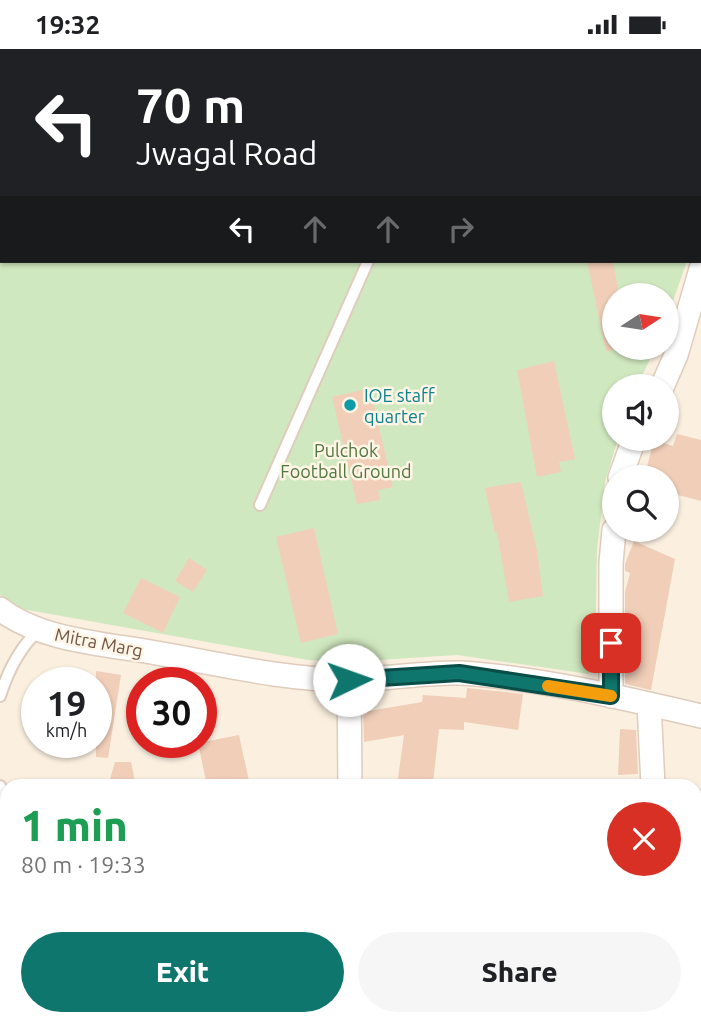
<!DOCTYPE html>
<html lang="en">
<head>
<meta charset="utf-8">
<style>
	:root { --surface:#fff; --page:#f6f6f6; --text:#202124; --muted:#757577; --accent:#0f766e }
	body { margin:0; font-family:Ubuntu,sans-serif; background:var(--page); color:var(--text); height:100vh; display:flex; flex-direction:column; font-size:26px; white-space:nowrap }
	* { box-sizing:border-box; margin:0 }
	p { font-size:23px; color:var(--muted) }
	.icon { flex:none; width:38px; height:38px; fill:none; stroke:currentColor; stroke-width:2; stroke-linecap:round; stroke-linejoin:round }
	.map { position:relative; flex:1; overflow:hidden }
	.drawer { position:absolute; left:0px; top:730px; width:702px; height:247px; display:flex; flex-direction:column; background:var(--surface); border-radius:21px 21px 0 0; box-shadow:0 2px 5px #0004 }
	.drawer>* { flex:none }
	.guide { position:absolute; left:0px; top:0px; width:702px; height:214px; box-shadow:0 2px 5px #0004; background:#202124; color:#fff; overflow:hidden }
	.needle { width:46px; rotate:78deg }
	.fabs { position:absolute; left:602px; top:234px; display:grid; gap:14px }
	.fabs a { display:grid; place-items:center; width:77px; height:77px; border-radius:50%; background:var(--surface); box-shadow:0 2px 5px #0004; font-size:35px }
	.speed { position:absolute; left:21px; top:618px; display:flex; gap:14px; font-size:35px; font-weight:700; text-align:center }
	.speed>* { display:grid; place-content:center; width:91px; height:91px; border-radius:50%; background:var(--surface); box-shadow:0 2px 5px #0004; line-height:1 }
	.speed small { font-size:18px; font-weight:400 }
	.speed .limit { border:10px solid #d22; background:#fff; color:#111 }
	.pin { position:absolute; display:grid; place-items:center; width:60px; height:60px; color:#fff; margin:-30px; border-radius:14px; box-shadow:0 4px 10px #0006 }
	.me { position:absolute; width:77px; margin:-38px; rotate:87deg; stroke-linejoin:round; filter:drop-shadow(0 0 5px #0008) }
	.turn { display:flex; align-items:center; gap:24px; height:147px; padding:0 21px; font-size:32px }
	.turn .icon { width:91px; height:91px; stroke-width:2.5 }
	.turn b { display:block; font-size:49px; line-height:60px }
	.lanes { display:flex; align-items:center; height:66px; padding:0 21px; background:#0003; justify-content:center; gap:35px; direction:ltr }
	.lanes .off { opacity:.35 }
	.round { display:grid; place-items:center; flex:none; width:74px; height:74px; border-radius:37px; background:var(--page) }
	.headline { display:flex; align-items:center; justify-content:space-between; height:119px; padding:0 21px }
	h1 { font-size:42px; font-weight:800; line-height:52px; color:#1e9e55 }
	.cta { display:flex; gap:14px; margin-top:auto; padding:14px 21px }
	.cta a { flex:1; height:80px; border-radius:42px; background:var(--accent); color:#fff; font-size:28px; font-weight:800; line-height:80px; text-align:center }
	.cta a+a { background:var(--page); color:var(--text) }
	.status { display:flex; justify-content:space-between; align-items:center; height:49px; padding:0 35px; background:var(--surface); direction:ltr }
	.status svg { height:19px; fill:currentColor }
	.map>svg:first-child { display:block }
</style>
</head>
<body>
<div class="status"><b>19:32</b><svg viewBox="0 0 49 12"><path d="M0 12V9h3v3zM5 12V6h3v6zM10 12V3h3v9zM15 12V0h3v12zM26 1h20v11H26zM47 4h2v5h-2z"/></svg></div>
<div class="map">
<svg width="701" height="976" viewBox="0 0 701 976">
	<rect width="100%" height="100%" fill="#fbf0e0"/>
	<path fill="#d0e8bf" d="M0,0h661l1,2h-660v210h685l-20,57v-22h-53v52h41l-18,39h-23v52h4l-13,43 -8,68 -2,116 -6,8 -132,-19 -109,7 -40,-2 -286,-51 -22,-14z"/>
	<path fill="#f0ceb8" d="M587,212h26l6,35h-5v54l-8,1z
		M554,312l21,98 -16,3 2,10 -24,5 -20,-107z
		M370,339l23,99 -15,3 2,10 -23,4 -25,-107z
		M677,385l24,6v61l-34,-9v-14h-23l10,-38 19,6z
		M521,433l16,69 6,45 -34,6 -12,-70 -2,1 -10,-45z
		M314,479l24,106 -37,9 -25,-106z
		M634,492l41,18 -24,131 -26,-6v-49l3,-19h-3v-24l5,-19 -5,-2v-7z
		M189,509l18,12 -14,22 -18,-11z
		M141,529l39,19 -17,36 -40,-20z
		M96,622l25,4 -13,83 -12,-1z
		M467,639l56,6 -5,36 -54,-8v8l-25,-1 -6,54 -36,2 7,-50 -40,7 -1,-30 59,-10 1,-7 43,3z
		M620,680l16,1 2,44 -20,1z
		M239,686l10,46 -21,5h-21l-9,-43z
		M115,713h16l5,24h-28z"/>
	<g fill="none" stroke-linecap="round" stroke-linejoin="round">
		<defs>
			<path id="service" d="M345,0l3,2
				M246,2l1,-2
				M260,456l108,-244
				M0,647c8,-25 20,-49 39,-66
				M0,737l7,14"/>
			<path id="minor" d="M688,0l1,2
				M700,18l1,2
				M662,338l14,-32 25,-86
				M620,429l14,-39
				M0,560c43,33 110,35 162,45 62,11 125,26 188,26 37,-1 75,-8 111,-7 79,5 163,25 240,43
				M349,631l1,106
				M611,647v-133l3,-33
				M649,655l4,82
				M695,940l6,-1
				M116,970l1,6
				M0,972l14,-2
				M353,976l1,-6"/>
		</defs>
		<use href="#service" stroke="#dfccbc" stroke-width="14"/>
		<use href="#minor" stroke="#dfccbc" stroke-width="26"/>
		<use href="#service" stroke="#fff" stroke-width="10"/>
		<use href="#minor" stroke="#fff" stroke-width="23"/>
	</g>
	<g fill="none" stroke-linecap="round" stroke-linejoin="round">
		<defs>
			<path id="route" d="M349,631l110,-7 152,23v-53"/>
		</defs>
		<use href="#route" stroke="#0a4d48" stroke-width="18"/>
		<use href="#route" stroke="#0f766e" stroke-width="12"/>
		<path stroke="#f59e0b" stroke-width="12" d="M548,637l63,10"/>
	</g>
	<circle fill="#0f9aa8" stroke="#fff5e5" stroke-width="2.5" cx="350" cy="356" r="7"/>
	<g text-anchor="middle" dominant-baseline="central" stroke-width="5" stroke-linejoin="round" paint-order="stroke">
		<g font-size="18" fill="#0d838f" stroke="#fff5e5" text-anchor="start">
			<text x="364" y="346">IOE staff<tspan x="364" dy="21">quarter</tspan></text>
		</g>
		<g font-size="18" fill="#517741" stroke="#fff5e5">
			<text x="346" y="401">Pulchok<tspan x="346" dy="21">Football Ground</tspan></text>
		</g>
		<g font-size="18" fill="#715648" stroke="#fff5e5">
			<text transform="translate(99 593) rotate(11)">Mitra Marg</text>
		</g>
	</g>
</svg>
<div class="fabs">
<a><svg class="needle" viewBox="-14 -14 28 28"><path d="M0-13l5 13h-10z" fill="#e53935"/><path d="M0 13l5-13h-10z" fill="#757577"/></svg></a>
<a><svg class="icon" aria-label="sound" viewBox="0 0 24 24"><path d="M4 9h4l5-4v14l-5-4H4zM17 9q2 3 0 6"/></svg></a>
<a><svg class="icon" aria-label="search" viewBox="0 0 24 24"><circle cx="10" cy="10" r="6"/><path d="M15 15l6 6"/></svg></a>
</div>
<div class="speed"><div>19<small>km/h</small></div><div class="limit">30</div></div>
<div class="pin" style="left:611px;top:594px;background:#d93025"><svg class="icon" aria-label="arrive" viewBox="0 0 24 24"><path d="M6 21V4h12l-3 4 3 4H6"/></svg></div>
<svg class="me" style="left:349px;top:631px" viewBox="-20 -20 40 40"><circle r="19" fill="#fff"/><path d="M0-13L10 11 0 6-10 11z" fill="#0f766e"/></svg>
<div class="guide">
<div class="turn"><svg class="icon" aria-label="left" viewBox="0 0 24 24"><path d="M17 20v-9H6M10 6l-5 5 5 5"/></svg><div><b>70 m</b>Jwagal Road</div></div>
<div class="lanes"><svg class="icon" aria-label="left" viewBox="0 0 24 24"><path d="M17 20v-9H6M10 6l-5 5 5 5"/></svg><svg class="icon off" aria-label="ahead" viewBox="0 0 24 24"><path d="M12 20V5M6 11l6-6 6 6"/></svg><svg class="icon off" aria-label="ahead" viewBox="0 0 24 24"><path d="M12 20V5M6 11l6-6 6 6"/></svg><svg class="icon off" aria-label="right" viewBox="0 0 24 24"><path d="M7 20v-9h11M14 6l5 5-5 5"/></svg></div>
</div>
<section class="drawer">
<div class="headline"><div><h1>1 min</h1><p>80 m · 19:33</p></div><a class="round" style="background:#d93025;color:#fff"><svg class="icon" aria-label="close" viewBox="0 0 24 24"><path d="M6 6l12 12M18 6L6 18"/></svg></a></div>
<div class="cta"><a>Exit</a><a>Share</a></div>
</section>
</div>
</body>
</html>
